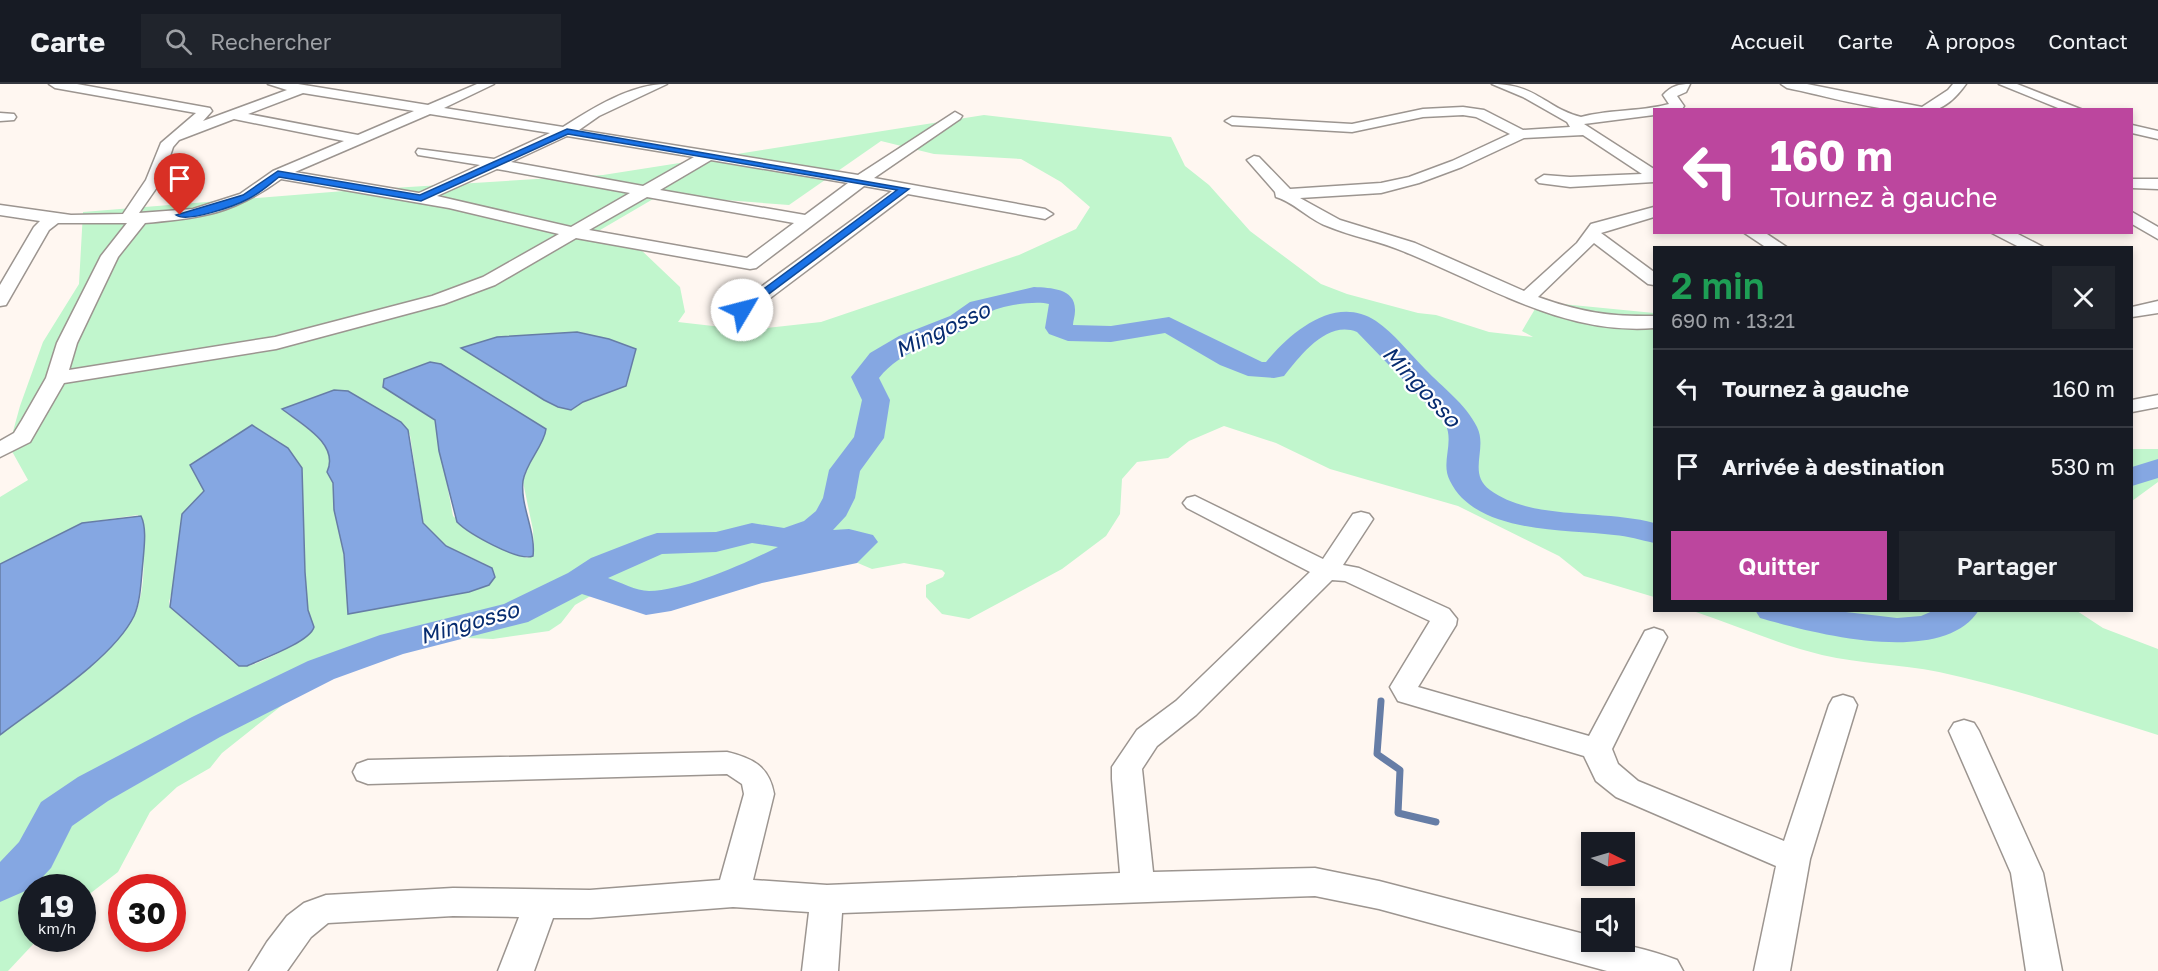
<!DOCTYPE html>
<html lang="fr">
<head>
<meta charset="utf-8">
<style>
	:root { --surface:#171b24; --page:#20242c; --text:#f1f3f6; --muted:#9ea1a6; --line:#363941; --accent:#bc469e }
	body { margin:0; font-family:"Golos Text",sans-serif; background:var(--page); color:var(--text); height:100vh; display:flex; flex-direction:column; font-size:22px; white-space:nowrap }
	* { box-sizing:border-box; margin:0 }
	p { font-size:20px; color:var(--muted) }
	.icon { flex:none; width:33px; height:33px; fill:none; stroke:currentColor; stroke-width:2; stroke-linecap:round; stroke-linejoin:round }
	.map { position:relative; flex:1; overflow:hidden }
	.sheet { position:absolute; left:1653px; top:162px; width:480px; height:366px; display:flex; flex-direction:column; background:var(--surface); border-radius:0px; box-shadow:0 3px 9px #0003 }
	.sheet>* { flex:none }
	.top-card { position:absolute; left:1653px; top:24px; width:480px; height:126px; border-radius:0px; box-shadow:0 3px 9px #0003; background:#bc469e; color:#fff; overflow:hidden }
	.needle { width:39px; rotate:95deg }
	.fabs { position:absolute; left:1581px; top:748px; display:grid; gap:12px }
	.fabs a { display:grid; place-items:center; width:54px; height:54px; border-radius:0px; background:var(--surface); box-shadow:0 3px 9px #0003; font-size:30px }
	.speed { position:absolute; left:18px; top:790px; display:flex; gap:12px; font-size:30px; font-weight:700; text-align:center }
	.speed>* { display:grid; place-content:center; width:78px; height:78px; border-radius:50%; background:var(--surface); box-shadow:0 3px 9px #0003; line-height:1 }
	.speed small { font-size:15px; font-weight:400 }
	.speed .limit { border:9px solid #d22; background:#fff; color:#111 }
	.pin { position:absolute; display:grid; place-items:center; width:51px; height:51px; color:#fff; margin:-62px -26px; border-radius:50% 50% 50% 0; rotate:-45deg; box-shadow:0 0 6px #0007 }
	.pin .icon { rotate:45deg }
	.me { position:absolute; width:66px; margin:-33px; rotate:53deg; stroke-linejoin:round; filter:drop-shadow(0 0 4px #0008) }
	.turn { display:flex; align-items:center; gap:21px; height:126px; padding:0 18px; font-size:27px }
	.turn .icon { width:78px; height:78px; stroke-width:2.5 }
	.turn b { display:block; font-size:42px; line-height:51px }
	.round { display:grid; place-items:center; flex:none; width:63px; height:63px; border-radius:0px; background:var(--page) }
	.summary { display:flex; align-items:center; justify-content:space-between; height:102px; padding:0 18px }
	h1 { font-size:36px; font-weight:600; line-height:45px; color:#1e9e55 }
	.button { display:flex; gap:12px; margin-top:auto; padding:12px 18px }
	.button a { flex:1; height:69px; border-radius:0px; background:var(--accent); color:#fff; font-size:24px; font-weight:600; line-height:69px; text-align:center }
	.button a+a { background:var(--page); color:var(--text) }
	ul { padding:0; list-style:none }
	li { display:flex; align-items:center; gap:18px; height:78px; padding:0 18px; border-top:2px solid var(--line) }
	li div { flex:1 }
	li b { display:block; font-size:22px }
	li em { font-style:normal }
	header { display:flex; align-items:center; gap:36px; box-sizing:border-box; height:84px; padding:0 30px; background:var(--surface); border-bottom:2px solid var(--line) }
	header strong { font-size:28px }
	nav { display:flex; gap:33px; margin-inline-start:auto; font-size:21px }
	.search { width:420px; height:54px; background:var(--page); display:flex; align-items:center; gap:15px; box-sizing:border-box; padding:0 21px; border-radius:0px; color:var(--muted); font-size:22px }
	.map>svg:first-child { display:block }
</style>
</head>
<body>
<header>
<strong>Carte</strong>
<div class="search"><svg class="icon" aria-label="search" viewBox="0 0 24 24"><circle cx="10" cy="10" r="6"/><path d="M15 15l6 6"/></svg>Rechercher</div>
<nav><a>Accueil</a><a>Carte</a><a>À propos</a><a>Contact</a></nav>
</header>
<div class="map">
<svg width="2158" height="887" viewBox="0 0 2158 887">
	<rect width="100%" height="100%" fill="#fff7f1"/>
	<path fill="#c1f6cd" fill-rule="evenodd" d="M984,31l187,22 14,29 24,19 41,46 71,53 26,10 71,19 18,2 53,17 44,5 -11,-6 13,-22 17,-6 102,10v284l-70,-21 -25,-20 -101,-50 -128,-37 -54,-26 -52,-17 -35,15 -21,17 -31,4 -15,17 -2,35 -14,22 -44,33 -93,50 -27,-5 -16,-17v-12l17,-8 2,-4 -3,-3 -38,-7 -32,6 -19,-8 -57,10 -142,37 -34,-4 -16,-9 -10,-1 -19,11 -14,18 -12,8 -56,8 -52,-2 -85,27 -71,39 -63,50 -12,15 -33,19 -27,25 -32,60 -35,27 -1,-11h-50v51h6l-30,32h-8v-236c39,-30 113,-76 134,-119 14,-30 10,-70 4,-101l-56,8 -82,41v-67l28,-17 -19,-34 11,-40 23,-64 36,-58 4,-72 261,-21 259,-16zM881,57l53,13 87,5 40,23 29,25 -14,22 -57,26 -198,67 -73,8 -70,-8 7,-10 -5,-25 -41,-39 -44,-15 65,-38 129,10zM461,264l145,46 -23,8 -11,8 -14,-3zM441,280l105,65 -17,34 -6,19 10,48 1,24 -7,4 -53,-23 -21,-19 -18,-96 -52,-33zM334,306l14,1 53,31 9,13 13,88 23,23 37,17 -36,33 -99,18 -4,-60 -10,-44 -1,-27 -6,-11 4,-14 -3,-9 -12,-14 -33,-25zM252,341l28,17 22,26 3,104 3,38 6,17c-5,12 -52,36 -66,39 -4,0 -10,-2 -14,-3l-64,-56 -1,-5 28,-103 7,-8 -14,-26z
		M2132,365h26v33l-26,19z
		M1693,527h384l26,17 55,21v86c-73,-23 -145,-47 -219,-63 -40,-8 -78,-8 -117,-17 -44,-11 -87,-30 -129,-44z"/>
	<path fill="#85a7e2" stroke="#667da6" stroke-width="1.5" d="M577,248l32,7 27,10 -10,37 -43,16 -12,8 -13,-3 -14,-7 -83,-52 36,-11z
		M430,278l11,2 105,65c-2,17 -20,33 -23,52 -3,25 13,50 10,75 -15,6 -65,-23 -76,-34l-18,-71 -4,-31 -52,-33 1,-8z
		M334,306l14,1 53,31 7,8 15,93 23,23 46,22 3,9 -6,8 -20,7 -121,22 -4,-60 -10,-44 -1,-27 -6,-11c13,-28 -26,-48 -45,-63z
		M252,341l36,23 14,20 3,104 3,38 6,17c-4,15 -52,32 -67,39h-8l-69,-59 12,-93 22,-23 -14,-26z
		M141,432c6,12 3,32 2,45 -2,18 -2,39 -9,55 -21,43 -95,89 -134,119v-171l82,-41z"/>
	<g fill="none" stroke-linecap="round" stroke-linejoin="round">
		<path stroke="#667da6" stroke-width="7" d="M1381,617l-4,53 23,16 -2,43 38,9"/>
		<path fill="#85a7e2" fill-rule="evenodd" d="M1034,203c17,1 42,1 41,24 0,5 -2,10 -2,14l38,1 58,-9 93,45h4c25,-30 69,-68 110,-41 18,12 34,33 49,48 17,18 41,35 52,58 11,22 -10,46 13,63 42,31 114,19 164,33v20c-13,-3 -26,-7 -40,-8 -50,-6 -138,-1 -164,-54 -10,-19 5,-38 -5,-58l-88,-91c-30,-12 -56,23 -73,44l-10,2 -26,-2 -28,-11 -55,-32 -54,9 -43,-1 -19,-7 -4,-6 4,-24c-14,-4 -51,2 -63,10 -7,4 -12,10 -19,14 -31,16 -65,21 -88,50l11,22 -6,38 -24,33 -5,27 -9,18 -13,14 16,-1 24,6 5,7 -21,21 -95,20 -91,28 -25,4 -64,-21 -54,28 -125,32 -69,25 -114,58 -112,64 -36,25 -21,42 -19,20 -32,14v-40l19,-20 22,-40 37,-25 114,-60 116,-56 72,-26 124,-31 64,-31 23,-15 54,-21 12,-4 59,-1 36,-9 32,5 20,-7 12,-10 7,-13 6,-28 25,-33 8,-37 -11,-23 19,-24 29,-17 51,-20 20,-14zM752,459l26,4c-32,16 -93,44 -129,44 -13,0 -29,-9 -41,-13l54,-24 54,-2z
			M2158,375v19l-26,8v-19z
			M1755,526h74l68,8 24,-2 14,-6h44c-36,58 -167,23 -219,8z"/>
		<defs>
			<path id="minor" d="M49,0h28l133,24 2,3 -9,10 84,-31 -19,-6h30l130,21 49,-21h17l-50,24 119,19c30,-19 68,-43 104,-43l-68,32 -20,14 279,45 97,-63 7,4 -2,3 -86,59 171,31 8,5 -8,5 -137,-25 -159,120 -7,2 -9,-6 2,-4 157,-115 -28,-5 -108,82 -6,1 -174,-31 -81,47 -51,19 -168,45 -212,34 -34,59 -30,15v-16l14,-8 8,-13 24,-42 11,-35 44,-87 26,-33h-69l-9,7 -43,75 -6,1v-21l34,-58 6,-6 -40,-6v-10l71,10 52,-1 23,-34 15,-37 35,-30 -141,-25zM303,9l111,18 -56,24 -110,-21zM430,30l120,19 -56,26 -76,-10 -2,3 2,3 62,10 -61,28 -124,-21zM234,35l110,22 -71,30 -33,23 -47,15 -54,4 23,-33 11,-33 6,-7zM567,52l127,21 -51,29 -132,-24zM711,76l137,23 -43,32 -145,-25zM497,85l133,24 -59,34 -134,-31zM281,95l168,29 110,26 -76,43 -51,19 -157,41 -206,33 8,-27 41,-86 27,-34c57,-5 88,-9 136,-44zM647,113l147,26 -47,35 -158,-28z
				M1492,0c45,0 53,24 89,33 29,-8 60,-5 88,-13l-6,-9c8,-9 16,-11 27,-11l-4,8 -9,4 7,10 -2,3 -28,1v5l-70,9 70,45v13l-84,5 -31,-4 -3,-3 8,-5 26,2 72,-3 -59,-39 -59,3 -62,29 -43,16 -38,10 -81,5 40,22 75,23 109,48 53,-48 14,-19 63,-17v10l-53,16 53,39v13l-6,-1 -54,-41 -56,54c42,15 72,20 116,19v12c-91,7 -167,-43 -249,-76 -25,-11 -52,-15 -78,-26 -17,-6 -35,-25 -51,-29l-1,-5 -28,-32 7,-4 5,1 31,32 91,-6 28,-6 43,-16 58,-27 -34,-17 -13,-2 -40,2 -71,15 -120,-7 -7,-4 7,-4 120,7 71,-15 40,-2 21,3 39,20 47,-3 -3,-5 -44,-25z
				M1781,0h26l115,23 26,-17 5,-6h13c-7,10 -19,23 -32,26 -40,7 -106,-14 -147,-22z
				M1999,0h18l66,26h-20z
				M0,29l14,1 2,3 -2,3 -14,1z
				M2132,41l26,6v8l-26,-6z
				M2132,95h26v10l-26,-1z
				M2132,128l26,15v12l-26,-15z
				M1743,148h21l24,16h-21z
				M1990,148h24l31,16h-24z
				M2158,217v12l-26,4v-10z
				M2158,311v12l-26,5v-12z
				M1195,412l128,63 30,-45 8,-2 8,2 4,5 -30,46 16,3 90,41 8,10 -1,6 -38,62 171,49 56,-105 9,-3 9,3 4,6 -55,112 6,15 20,17 146,60 45,-136 4,-7 10,-3 10,3 4,7 -47,154 -20,112h-36l22,-105 -160,-69 -20,-16 -12,-25 -186,-55 -8,-14 40,-66 -85,-40 -13,-1 -136,135 -39,31 -15,23 11,103 162,-4 64,13 213,55v6c29,0 58,8 85,18l6,11h-76l-228,-62 -64,-13 -473,17 -4,58h-36l7,-59 -76,-5 -143,11h-37l-19,53h-36l21,-54 -66,-1 -125,7 -17,14 -24,34h-38l18,-29 20,-26 17,-13 22,-8 127,-7 137,2 130,-10 24,-86 -2,-10 -15,-10 -359,10 -11,-4 -4,-8 4,-8 11,-4 359,-8c25,6 42,14 47,42l-21,86 74,5 293,-12 -8,-94v-12l25,-37 39,-29 134,-129 -123,-64 -4,-5 4,-5z
				M1964,636l10,3 5,8 64,142 19,98h-36l-15,-98 -62,-142 5,-8z"/>
		</defs>
		<use href="#minor" stroke="#9c9590" stroke-width="3"/>
		<use href="#minor" fill="#fff" fill-rule="evenodd"/>
	</g>
	<path fill="#1a73e8" stroke="#114b97" stroke-width="1.5" d="M567,45l342,60 -167,125 -5,-4 1,-2 159,-118 -329,-56 -147,67 -142,-24c-9,7 -20,17 -31,22 -13,7 -61,24 -72,16l67,-20 35,-24 142,24z"/>
	<g text-anchor="middle" dominant-baseline="central" stroke-width="4.5" stroke-linejoin="round" paint-order="stroke">
		<g font-size="22" font-style="italic" fill="#072c70" stroke="#fff">
			<text transform="translate(942 245) rotate(-25)">Mingosso</text>
			<text transform="translate(1422 302) rotate(47)">Mingosso</text>
			<text transform="translate(469 538) rotate(-16)">Mingosso</text>
		</g>
	</g>
</svg>
<div class="fabs">
<a><svg class="needle" viewBox="-14 -14 28 28"><path d="M0-13l5 13h-10z" fill="#e53935"/><path d="M0 13l5-13h-10z" fill="#9ea1a6"/></svg></a>
<a><svg class="icon" aria-label="sound" viewBox="0 0 24 24"><path d="M4 9h4l5-4v14l-5-4H4zM17 9q2 3 0 6"/></svg></a>
</div>
<div class="speed"><div>19<small>km/h</small></div><div class="limit">30</div></div>
<div class="pin" style="left:180px;top:131px;background:#d93025"><svg class="icon" aria-label="arrive" viewBox="0 0 24 24"><path d="M6 21V4h12l-3 4 3 4H6"/></svg></div>
<svg class="me" style="left:742px;top:226px" viewBox="-20 -20 40 40"><circle r="19" fill="#fff"/><path d="M0-13L10 11 0 6-10 11z" fill="#1a73e8"/></svg>
<div class="top-card">
<div class="turn"><svg class="icon" aria-label="left" viewBox="0 0 24 24"><path d="M17 20v-9H6M10 6l-5 5 5 5"/></svg><div><b>160 m</b>Tournez à gauche</div></div>
</div>
<section class="sheet">
<div class="summary"><div><h1>2 min</h1><p>690 m · 13:21</p></div><a class="round"><svg class="icon" aria-label="close" viewBox="0 0 24 24"><path d="M6 6l12 12M18 6L6 18"/></svg></a></div>
<ul>
<li><svg class="icon" aria-label="left" viewBox="0 0 24 24"><path d="M17 20v-9H6M10 6l-5 5 5 5"/></svg><div><b>Tournez à gauche</b></div><em>160 m</em></li>
<li><svg class="icon" aria-label="arrive" viewBox="0 0 24 24"><path d="M6 21V4h12l-3 4 3 4H6"/></svg><div><b>Arrivée à destination</b></div><em>530 m</em></li>
</ul>
<div class="button"><a>Quitter</a><a>Partager</a></div>
</section>
</div>
</body>
</html>
